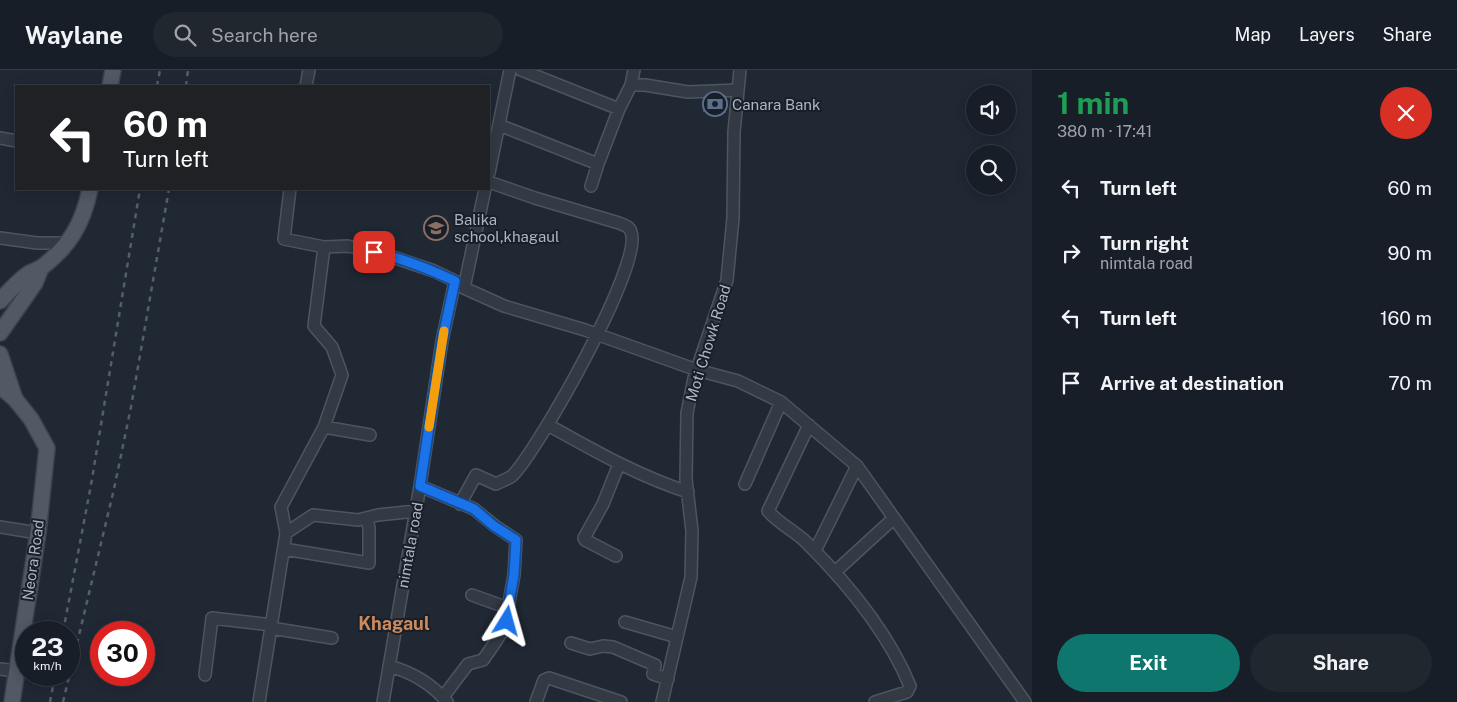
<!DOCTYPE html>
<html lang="en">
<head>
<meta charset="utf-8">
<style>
	:root { --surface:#181e27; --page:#21272f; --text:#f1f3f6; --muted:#9fa2a7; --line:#363c44; --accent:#0f766e }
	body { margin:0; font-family:"Public Sans",sans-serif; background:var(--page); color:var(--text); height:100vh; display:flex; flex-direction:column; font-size:19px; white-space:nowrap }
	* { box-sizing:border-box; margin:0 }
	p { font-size:16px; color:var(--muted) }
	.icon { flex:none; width:28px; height:28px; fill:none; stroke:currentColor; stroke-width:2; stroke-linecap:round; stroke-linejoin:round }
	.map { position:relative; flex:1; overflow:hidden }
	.side { display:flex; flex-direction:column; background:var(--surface); width:425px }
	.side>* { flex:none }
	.top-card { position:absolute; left:15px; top:15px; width:475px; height:105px; border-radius:0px; box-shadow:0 2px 12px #0003,0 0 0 1px var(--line); background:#202124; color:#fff; overflow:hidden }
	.fabs { position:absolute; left:966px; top:15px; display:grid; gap:10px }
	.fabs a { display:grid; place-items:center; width:50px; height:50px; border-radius:50%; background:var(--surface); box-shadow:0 2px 12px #0003,0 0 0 1px var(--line); font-size:25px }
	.speed { position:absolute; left:15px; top:551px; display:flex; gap:10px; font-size:25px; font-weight:700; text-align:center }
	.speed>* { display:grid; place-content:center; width:65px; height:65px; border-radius:50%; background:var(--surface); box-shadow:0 2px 12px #0003,0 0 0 1px var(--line); line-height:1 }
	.speed small { font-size:12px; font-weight:400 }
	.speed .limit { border:8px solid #d22; background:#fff; color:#111 }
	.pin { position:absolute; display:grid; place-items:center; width:42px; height:42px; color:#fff; margin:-21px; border-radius:10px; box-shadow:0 2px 8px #0006 }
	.me { position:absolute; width:55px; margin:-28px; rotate:8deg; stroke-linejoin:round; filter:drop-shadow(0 0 4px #0008) }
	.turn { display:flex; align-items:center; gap:18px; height:105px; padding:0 25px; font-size:22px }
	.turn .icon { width:65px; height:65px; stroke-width:2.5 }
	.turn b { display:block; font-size:35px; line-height:42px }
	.round { display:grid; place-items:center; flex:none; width:52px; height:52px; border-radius:26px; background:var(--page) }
	.head { display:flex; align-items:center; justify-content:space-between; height:85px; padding:0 25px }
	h1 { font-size:30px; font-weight:700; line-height:38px; color:#1e9e55 }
	.cta { display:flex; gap:10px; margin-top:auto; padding:10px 25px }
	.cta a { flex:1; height:58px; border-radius:30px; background:var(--accent); color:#fff; font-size:20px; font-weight:700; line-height:58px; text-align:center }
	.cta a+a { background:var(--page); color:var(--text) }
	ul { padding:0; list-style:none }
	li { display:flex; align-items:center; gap:15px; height:65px; padding:0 25px }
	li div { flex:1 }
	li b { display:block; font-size:19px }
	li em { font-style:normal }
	header { display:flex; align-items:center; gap:30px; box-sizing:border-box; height:70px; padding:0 25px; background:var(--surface); border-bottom:1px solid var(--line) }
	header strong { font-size:24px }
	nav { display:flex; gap:28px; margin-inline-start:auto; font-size:18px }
	.search { width:350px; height:45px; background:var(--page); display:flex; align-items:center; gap:12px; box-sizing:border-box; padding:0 18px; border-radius:28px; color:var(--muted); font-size:19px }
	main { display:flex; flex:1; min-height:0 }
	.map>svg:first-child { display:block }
</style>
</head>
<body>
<header>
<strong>Waylane</strong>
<div class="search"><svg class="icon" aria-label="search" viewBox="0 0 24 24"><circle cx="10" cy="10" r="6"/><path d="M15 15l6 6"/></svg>Search here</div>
<nav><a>Map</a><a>Layers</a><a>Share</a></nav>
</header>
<main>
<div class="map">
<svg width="1032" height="632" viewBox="0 0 1032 632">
	<rect width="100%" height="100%" fill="#202834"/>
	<path fill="#434e5b" d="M726,28v15l-23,-1 1,-13z"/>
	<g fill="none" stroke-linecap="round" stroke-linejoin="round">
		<defs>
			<path id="minor" d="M521,0l98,39 12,-24h14l43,7 50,-2
				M631,15l3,-15
				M306,16l3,-16
				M499,55l99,39 -7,22
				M0,68l16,3
				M598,94l21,-55
				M489,103l21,-103
				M290,119l-6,50 40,8 -10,79 18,21 10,28 -18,52
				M0,168l37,5h31
				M324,177l24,-1 39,9 47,16 21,10
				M464,218l21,-99
				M548,355c45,25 90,51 140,67
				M809,355l-41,86c11,13 27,20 39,32 41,41 81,89 103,143l-3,6 -32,10
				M745,414l36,-82
				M420,416l54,23 21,17 21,14 -2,35 -6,33
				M460,434l16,-29 20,9c5,-3 13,-5 17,-9 26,-27 131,-212 118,-243 -1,-5 -7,-7 -12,-9l-84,-25 -46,-16
				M0,457l38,6
				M286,463l27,-18 45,5 20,-5 38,-4
				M284,479l85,14v-35l-2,-9
				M815,481l42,-85
				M616,486l-31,-16 -1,-2 19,-34 16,-40
				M835,502l59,-54
				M625,552l52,15
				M271,558l61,10
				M571,573l19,6 13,-3 10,1 42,18 -2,9 15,5
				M389,596c22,6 43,18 58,36
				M0,599l16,2
				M205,605l7,-57 60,7
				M443,627l25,-33 15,-4c8,-12 29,-38 25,-52l-36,-13
				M259,632l27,-169 -5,-26 43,-80 46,8
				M383,632l37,-216 22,-145 13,-60 9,7 40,18 81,24 112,40 41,11 43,21 76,64 168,236
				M536,632l8,-22 5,-2 72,24
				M662,632l29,-125 1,-46 -6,-52 1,-66 7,-35 33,-98 6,-62 1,-86 6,-62"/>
			<path id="major" d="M110,16l3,-16
				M0,231c8,-9 18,-20 28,-27 4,-3 10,-4 14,-7 28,-21 41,-44 48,-78
				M0,263l35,-50 6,-15
				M0,284l15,45
				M0,316l15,13 16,20 16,29 -9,85 -26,169"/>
		</defs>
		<use href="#minor" stroke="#4d5560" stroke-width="14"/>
		<use href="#major" stroke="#3c434e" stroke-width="18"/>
		<use href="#minor" stroke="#333a44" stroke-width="11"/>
		<use href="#major" stroke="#515965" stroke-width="15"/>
		<path stroke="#555e6b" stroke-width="2.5" stroke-dasharray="5 5" stroke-linecap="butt" d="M157,16l3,-16
			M186,16l2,-16
			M63,562l28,-147 49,-296
			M50,632l5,-27
			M63,632l51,-213 17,-82 38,-218"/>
	</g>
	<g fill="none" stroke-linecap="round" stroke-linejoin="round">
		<defs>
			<path id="route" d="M374,182c28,6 55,17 81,29l-13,60 -22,145 54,23 20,17 22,14 -2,35 -6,33 1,4 -2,9"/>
		</defs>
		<use href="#route" stroke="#114b97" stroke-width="12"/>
		<use href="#route" stroke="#1a73e8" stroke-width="9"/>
		<path stroke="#f59e0b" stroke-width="9" d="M429,357l15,-96"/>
	</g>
	<defs>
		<symbol id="bank-ring" viewBox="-11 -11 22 22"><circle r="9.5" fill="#191f29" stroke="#5c6f8a" stroke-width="1.5"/><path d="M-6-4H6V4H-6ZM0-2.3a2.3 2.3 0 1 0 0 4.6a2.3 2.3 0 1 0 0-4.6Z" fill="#5c6f8a"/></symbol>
		<symbol id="school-ring" viewBox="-11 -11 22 22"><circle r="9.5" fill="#191f29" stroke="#8d6e63" stroke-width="1.5"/><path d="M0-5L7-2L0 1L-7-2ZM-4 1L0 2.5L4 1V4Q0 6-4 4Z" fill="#8d6e63"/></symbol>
	</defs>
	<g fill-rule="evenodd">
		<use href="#bank-ring" x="701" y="20" width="28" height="28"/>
		<use href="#school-ring" x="422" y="144" width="28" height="28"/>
	</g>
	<g text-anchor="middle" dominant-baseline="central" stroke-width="4" stroke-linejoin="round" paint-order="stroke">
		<g font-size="15" fill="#adb5c2" stroke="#191f29" text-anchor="start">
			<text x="732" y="34">Canara Bank</text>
			<text x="454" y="149">Balika<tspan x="454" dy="17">school,khagaul</tspan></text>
		</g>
		<g font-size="15" fill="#adb5c2" stroke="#191f29">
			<text transform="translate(708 273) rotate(-73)">Moti Chowk Road</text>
			<text transform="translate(410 475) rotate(-80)">nimtala road</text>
			<text transform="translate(33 490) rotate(-82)">Neora Road</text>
		</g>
		<g font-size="18" font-weight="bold" fill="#cc8b5d" stroke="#191f29">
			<text x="394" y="553">Khagaul</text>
		</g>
	</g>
</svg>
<div class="fabs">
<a><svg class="icon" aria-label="sound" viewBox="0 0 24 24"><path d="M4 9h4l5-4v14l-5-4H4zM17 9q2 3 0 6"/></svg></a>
<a><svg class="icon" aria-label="search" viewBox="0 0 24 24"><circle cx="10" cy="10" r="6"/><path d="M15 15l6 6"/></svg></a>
</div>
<div class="speed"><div>23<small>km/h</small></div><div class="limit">30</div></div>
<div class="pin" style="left:374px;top:182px;background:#d93025"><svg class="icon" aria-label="arrive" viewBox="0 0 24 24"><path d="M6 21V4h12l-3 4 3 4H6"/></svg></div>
<svg class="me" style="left:507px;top:551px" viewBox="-20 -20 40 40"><path d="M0-17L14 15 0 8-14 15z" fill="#1a73e8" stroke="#fff" stroke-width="4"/></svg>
<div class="top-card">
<div class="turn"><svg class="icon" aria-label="left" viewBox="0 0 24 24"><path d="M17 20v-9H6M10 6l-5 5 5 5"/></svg><div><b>60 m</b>Turn left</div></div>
</div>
</div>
<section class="side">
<div class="head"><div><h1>1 min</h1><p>380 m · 17:41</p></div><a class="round" style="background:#d93025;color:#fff"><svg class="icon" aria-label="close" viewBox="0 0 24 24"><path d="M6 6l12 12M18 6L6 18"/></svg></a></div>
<ul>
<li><svg class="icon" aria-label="left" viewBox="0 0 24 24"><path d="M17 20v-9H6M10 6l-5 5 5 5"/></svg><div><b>Turn left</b></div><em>60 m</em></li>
<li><svg class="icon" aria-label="right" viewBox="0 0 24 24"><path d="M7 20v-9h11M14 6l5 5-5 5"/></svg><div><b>Turn right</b><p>nimtala road</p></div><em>90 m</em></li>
<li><svg class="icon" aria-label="left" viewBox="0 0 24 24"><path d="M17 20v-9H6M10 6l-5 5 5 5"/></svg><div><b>Turn left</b></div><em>160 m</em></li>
<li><svg class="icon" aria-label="arrive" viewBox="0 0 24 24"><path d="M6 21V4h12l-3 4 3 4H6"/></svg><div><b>Arrive at destination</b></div><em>70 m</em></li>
</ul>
<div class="cta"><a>Exit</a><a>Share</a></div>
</section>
</main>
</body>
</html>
